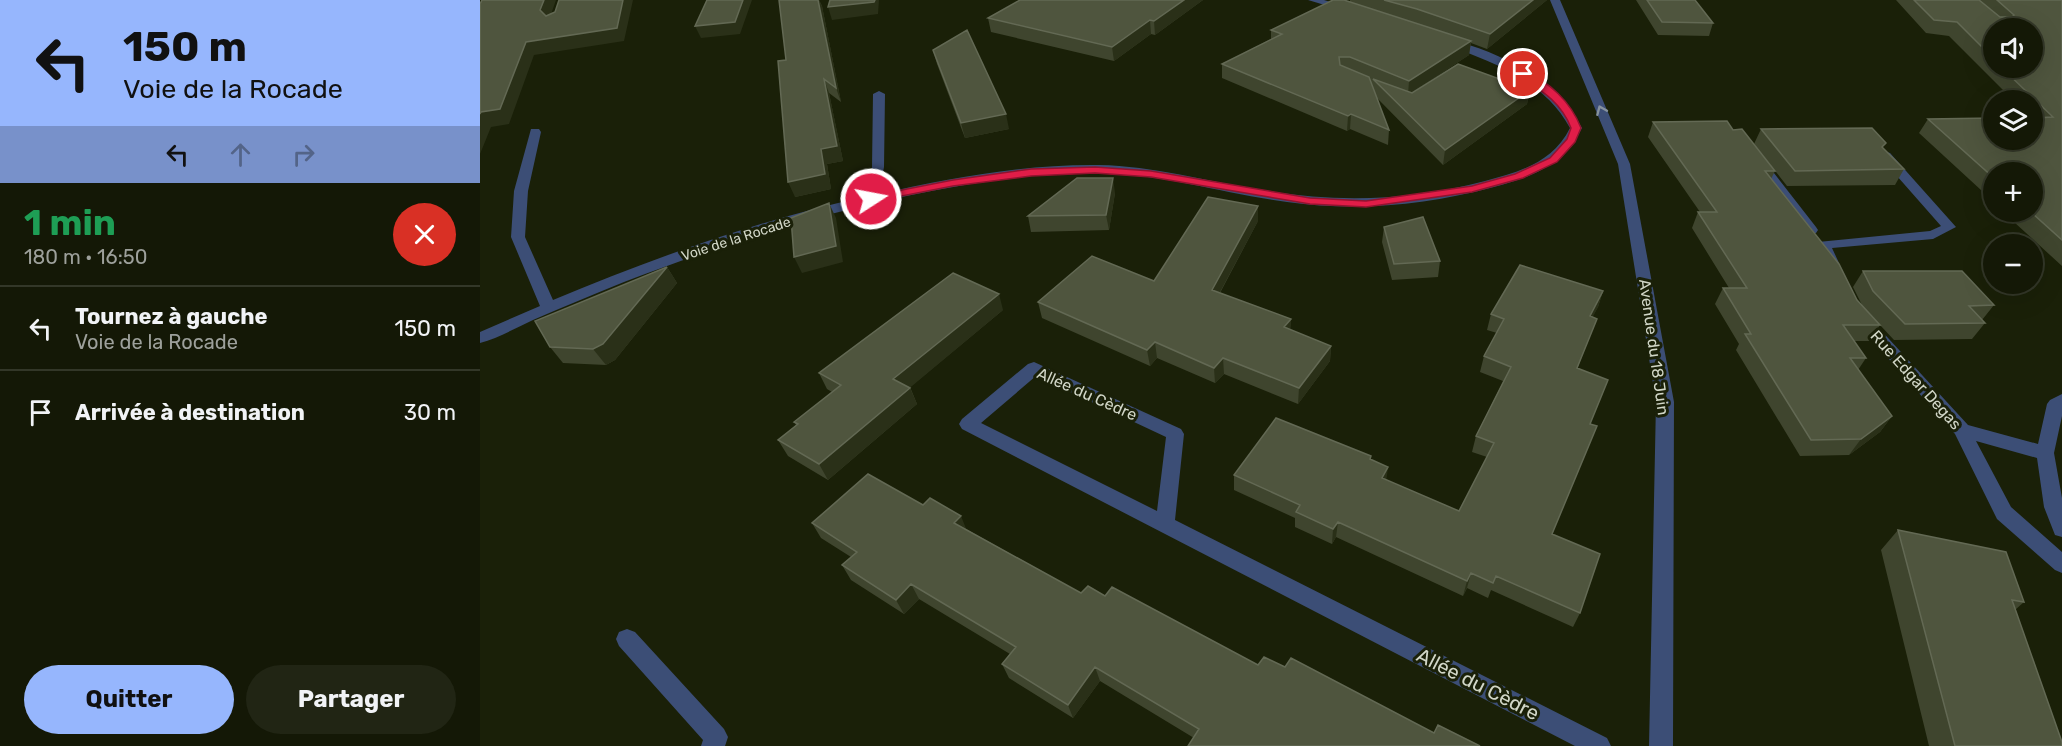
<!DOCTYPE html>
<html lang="fr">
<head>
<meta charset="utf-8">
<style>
	:root { --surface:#141806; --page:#212514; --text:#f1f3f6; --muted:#9da09b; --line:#333728; --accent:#96b6fd }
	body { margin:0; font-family:Rubik,sans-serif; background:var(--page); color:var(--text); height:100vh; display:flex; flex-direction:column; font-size:22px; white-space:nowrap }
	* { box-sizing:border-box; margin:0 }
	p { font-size:20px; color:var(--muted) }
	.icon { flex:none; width:33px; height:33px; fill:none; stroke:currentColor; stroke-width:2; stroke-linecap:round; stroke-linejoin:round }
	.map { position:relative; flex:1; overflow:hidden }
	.details { display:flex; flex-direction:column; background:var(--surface); width:480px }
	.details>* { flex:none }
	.hud { background:#96b6fd; color:#111; overflow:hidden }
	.controls { position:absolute; left:1503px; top:18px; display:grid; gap:12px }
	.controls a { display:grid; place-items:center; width:60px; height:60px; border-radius:50%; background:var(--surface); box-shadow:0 6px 24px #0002,0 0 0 2px var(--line); font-size:30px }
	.pin { position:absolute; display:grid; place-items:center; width:51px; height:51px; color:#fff; margin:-26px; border:3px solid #fff; border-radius:50%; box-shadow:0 2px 6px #0007 }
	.me { position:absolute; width:66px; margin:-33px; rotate:79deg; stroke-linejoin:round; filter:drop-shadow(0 0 4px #0008) }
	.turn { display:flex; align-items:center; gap:21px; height:126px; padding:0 24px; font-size:27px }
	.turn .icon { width:78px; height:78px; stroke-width:2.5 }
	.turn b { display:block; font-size:42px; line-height:51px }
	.lanes { display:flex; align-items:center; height:57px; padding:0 24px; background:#0003; justify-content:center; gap:30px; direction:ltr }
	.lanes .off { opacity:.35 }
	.round { display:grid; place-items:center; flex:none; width:63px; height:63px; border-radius:32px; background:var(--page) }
	.head { display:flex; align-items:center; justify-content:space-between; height:102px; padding:0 24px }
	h1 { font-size:36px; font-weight:700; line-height:45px; color:#1e9e55 }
	.button { display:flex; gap:12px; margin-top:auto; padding:12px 24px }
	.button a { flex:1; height:69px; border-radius:36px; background:var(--accent); color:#111; font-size:24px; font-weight:700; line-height:69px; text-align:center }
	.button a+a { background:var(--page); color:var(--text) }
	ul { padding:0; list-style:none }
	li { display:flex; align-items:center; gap:18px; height:84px; padding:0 24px; border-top:2px solid var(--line) }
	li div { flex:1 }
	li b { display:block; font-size:22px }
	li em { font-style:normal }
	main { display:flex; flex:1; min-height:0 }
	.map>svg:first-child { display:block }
</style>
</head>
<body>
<main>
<section class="details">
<div class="hud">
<div class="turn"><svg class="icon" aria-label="left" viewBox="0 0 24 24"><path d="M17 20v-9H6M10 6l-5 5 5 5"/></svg><div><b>150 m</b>Voie de la Rocade</div></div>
<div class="lanes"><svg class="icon" aria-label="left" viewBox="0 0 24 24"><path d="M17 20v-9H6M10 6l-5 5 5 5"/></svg><svg class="icon off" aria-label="ahead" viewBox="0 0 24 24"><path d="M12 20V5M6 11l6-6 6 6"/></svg><svg class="icon off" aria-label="right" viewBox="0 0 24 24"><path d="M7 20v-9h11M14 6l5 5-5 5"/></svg></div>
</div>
<div class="head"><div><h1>1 min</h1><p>180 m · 16:50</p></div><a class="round" style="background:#d93025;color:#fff"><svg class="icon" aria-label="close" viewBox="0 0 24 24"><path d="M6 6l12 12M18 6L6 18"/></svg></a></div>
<ul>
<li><svg class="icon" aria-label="left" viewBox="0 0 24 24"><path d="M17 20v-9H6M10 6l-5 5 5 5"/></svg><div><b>Tournez à gauche</b><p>Voie de la Rocade</p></div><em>150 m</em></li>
<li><svg class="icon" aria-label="arrive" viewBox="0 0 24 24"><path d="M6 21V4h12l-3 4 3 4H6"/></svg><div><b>Arrivée à destination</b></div><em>30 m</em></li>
</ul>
<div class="button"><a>Quitter</a><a>Partager</a></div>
</section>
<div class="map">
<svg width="1582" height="746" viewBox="0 0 1582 746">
	<rect width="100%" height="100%" fill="#1a2008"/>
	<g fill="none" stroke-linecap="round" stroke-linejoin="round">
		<path fill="#3c4e76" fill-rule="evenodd" d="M147,629l8,3 89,97 4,8 -3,9h-24l2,-6 -84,-94 -3,-7 3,-7z"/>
		<path fill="#3c4e76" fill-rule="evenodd" d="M828,0h16l29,9 -5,3z
			M1070,0h10l70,164 44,238 -1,344h-24l7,-344 -38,-238z
			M969,39c53,14 106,40 133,89 -18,37 -50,49 -88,59 -68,18 -137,25 -207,15 -61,-8 -121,-27 -184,-29 -48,-1 -97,5 -144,13 -115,20 -226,54 -335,96 -30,12 -61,25 -91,38 -17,8 -35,18 -53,23v-11l60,-26 -29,-69 3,-46 17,-62h8l2,3 -13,59 -3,46 28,63c101,-42 205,-80 312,-103l7,-30 1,-73 6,-3 6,3 -1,73 -5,27c71,-16 146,-30 220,-29 54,1 108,16 161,25 76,13 151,11 225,-9 35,-9 68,-19 85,-53 -26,-48 -76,-65 -125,-84l-1,-2z
			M1406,152l4,1 66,74 -23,12 -101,9 7,15 -7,4 -5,-1 -11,-21 2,-3 112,-11 11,-5 -59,-67 -2,-3z
			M1279,158l4,1 53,68 2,3 -2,3h-10l-53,-71z
			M1381,313l5,1 102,111 70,19 9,-40 3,-4 12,-6v22l-8,37 8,45v39l-7,-2 -11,-28 -7,-49 -61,-17 35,66 51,45v21l-7,-3 -58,-51 -42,-85 -99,-112 -3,-4z
			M554,362l147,67 3,5 -9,86 432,218 4,8h-36l-613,-317 -3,-5 3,-5 66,-55zM556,376l130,61 -9,74 -176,-88z"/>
	</g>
	<path fill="#3f452e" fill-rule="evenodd" d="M299,0h40l3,6 19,96 -12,-9 14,68 -16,3 4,25 -36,8 -9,-137z
		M540,0h183l-48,35 -4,-1 -37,27 -123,-29 -3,-14z
		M870,0h197l-60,49 -16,-6 -2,12 -58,38 119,-3 -3,14 -84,61 -66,-67 12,32 -1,15 -38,-16 -3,2 -125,-53v-14l49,-25v-9l79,-28z
		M1156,0h59l18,23 -4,13 -51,-1z
		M1416,0h166v266l-59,-54h29l-38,-40v30l-75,-69 9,-14 104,21v-40h-19l-64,-64 -23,-3zM1514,28l38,40h-38z
		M453,50l76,79 -44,9 -28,-74z
		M1173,122l80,8 42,41 -4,8 86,121 5,5 -9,-18 10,-16 131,34 -12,15 3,3 -13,16 -78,1 -14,-15 -11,16h-15l12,17 -8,12 34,46 -12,16 -31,23 -49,1 -64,-106 3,-6 -24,-40 8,-16h6l-37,-60 6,-16h2l-52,-75z
		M1281,129l122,19 21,21 -9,16 -108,1 -33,-42z
		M635,193l-6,37 -78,2 -3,-16z
		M778,221l-38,72 71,26 -1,11 41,16 -1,15 -32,43 -74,-30 -9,9 -58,-25 -7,8 -108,-48 -4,-16 116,-21z
		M904,227l56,34 -2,16 -46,3 -10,-38z
		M187,267l10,16 -62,77 -9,5 -43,-2 -13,-16z
		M1123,291l-5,16 -6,10 5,2 -20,50 -25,165 28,79 -7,14 -82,-37 -3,8 -21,-10 -4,8 -127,-59 -4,7 -37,-17v-9l-61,-28v-15l137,-19v3l15,21 73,31 28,-54 -15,-5 4,-16 27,-55 -23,-9 4,-16 13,-23 -10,-3 4,-16z
		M523,310l-93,77 7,17 -89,76 -40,-24 -10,-16 18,-15 -2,-3 38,-30 -5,-3 -8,-16z
		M443,505l158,88 24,3 153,69 27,2 149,66 46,13 -286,-8 -94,-57 -27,37 -64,-40 -7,-14 8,-10 -91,-55 -15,15 -53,-34 -9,-15 9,-8 -30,-19 -9,-15z
		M1418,530l126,72 -9,8 47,136h-133l-48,-196z"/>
	<path fill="#2a3018" d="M64,0h12l-8,23 -8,-13z
		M143,0h10l-9,41 -90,14 -25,69 -18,3 -11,27v-40l46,-72z
		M263,0h9l-12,34 -39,4 -6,-12z
		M338,0h1l3,6 19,96 -5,-14z
		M395,0h4l-1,14 -46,6 -4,-13z
		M704,0h19l-48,35 -1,-14z
		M1053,0h14l-60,49 3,-15z
		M670,20l1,14 -37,27 -2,-14z
		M991,41l-2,14 -61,40 1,-14z
		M344,79l5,14 14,68 -16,3 4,25 -36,8 -7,-15 33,-33z
		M1050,90l-3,14 -84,61 2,-15z
		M526,114l3,15 -44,9 -4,-15z
		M871,114l-1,15 -3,2 1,-15z
		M633,178l2,15 -6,37 -3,-15z
		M349,203l7,15 7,44 -41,11 -8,-16z
		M778,206v15l-45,84 -1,-15z
		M187,267l10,16 -62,77 -9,5 -13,-16z
		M1123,291l-5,16 -13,25 5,-16z
		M519,294l4,16 -103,86 -7,-17z
		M811,319l-1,16 -6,-8z
		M675,342l2,16 -7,8 -3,-16z
		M851,346l-1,15 -32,43 1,-16z
		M743,358l1,16 -9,9 -1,-15z
		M430,388l7,16 -89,76 -9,-16z
		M1412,416l-12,16 -31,23 12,-16z
		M908,467l-2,16 -4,-5z
		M481,516l6,15 -13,-8z
		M858,522l-2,15 -4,7 1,-15z
		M991,573l-4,15 -4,8 4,-15z
		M431,584l8,15 -15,15 -8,-14z
		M615,667l5,14 -27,37 -5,-13z"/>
	<path fill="#4f553e" stroke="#636954" stroke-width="1.5" d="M2,0h62l-4,10 6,6 9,-4 4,-12h64l-6,28 -91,14 -26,67 -19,3 -1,2v-110z
		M227,0h36l-8,22 -40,4z
		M299,0h39l18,88 -12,-9 13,67 -16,3 4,25 -37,8 -10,-121 8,-1z
		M350,0h45l-1,2 -46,5z
		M540,0h164l-30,21 -4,-1 -38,27 -124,-29z
		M853,0h11l127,41 -62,40 -59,-24h-11l1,8 29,12 20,53 -38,-16 -3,2 -126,-52 60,-30 -11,-4z
		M904,0h149l-43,34 -73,-25z
		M1167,0h48l18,23 -51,-1z
		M1434,0h65l21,17h12l2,-2 -17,-15h65v240l-31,-28h1v-40h-38v6l-66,-59 66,-1v22h38v-22l21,-1 -51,-49h30v-40h-38v31l-37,-37 -23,-2z
		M487,30l39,84 -45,9 -28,-73z
		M978,64l72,26 -85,60 -72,-71 39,14z
		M1247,121l6,9 9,-1 33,42h-10l74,93 18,36 23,25h-37l23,33h-16l42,58 -31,23 -50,1 -66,-106h6l-28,-46h24l-49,-76h19l-64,-90z
		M1392,128l14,15 -4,4 22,22 -109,2 -34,-42z
		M597,178h36l-7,37 -78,1z
		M728,197l50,9 -46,84 79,29 -7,8 47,19 -32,42 -76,-30 -9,10 -59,-26 -8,8 -109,-48 54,-46 62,25z
		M349,203l7,43 -42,11 -3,-39z
		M943,217l17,44 -46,3 -10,-37z
		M1040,265l83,26 -13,25 7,3 -20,49 31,12 -18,44 7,2 -45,108 48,20 -20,59 -84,-37 -3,7 -22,-10 -4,8 -129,-59 -5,7 -37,-17 4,-7 -66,-30 42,-57 95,38 -1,3 18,8 -6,11 77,33 35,-68 -18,-7 35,-69 -27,-11 20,-37 -13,-5z
		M187,267l-64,77 -10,5 -43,-2 -15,-26z
		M1383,271h99l32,34 -25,1 16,17 -80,1 -32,-33z
		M473,273l46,21 -106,85 17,9 -91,76 -41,-24 20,-16 -4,-2 47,-37 -22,-12z
		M388,474l55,31 7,-7 31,18 -7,7 127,70 7,-7 17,10 7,-9 146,78 6,-8 21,10 6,-9 143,75 4,-8 42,21h-292l11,-17 -104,-62 -27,38 -66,-41 14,-17 -105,-63 -15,16 -54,-35 15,-13 -45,-29z
		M1418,530l108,22 18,50 -12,-2 50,142v4h-107z"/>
	<defs><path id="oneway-chevron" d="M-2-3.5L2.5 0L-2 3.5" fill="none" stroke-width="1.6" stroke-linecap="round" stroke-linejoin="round" transform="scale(1.5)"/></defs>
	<use stroke="#86929e" href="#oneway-chevron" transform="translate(1121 110) rotate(-113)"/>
	<path fill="#e11d48" stroke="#92132f" stroke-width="1.5" d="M1043,71c26,10 48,31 58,57l-6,14 -18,20 -34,16 -51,14 -106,15 -56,-3 -159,-27 -56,-4 -64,3 -78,10 -82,16 -5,-3 5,-3 82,-16 78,-11 64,-2 56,4 159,27 56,3 106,-15 43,-12 35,-16 17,-19 4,-11c-10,-26 -29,-37 -52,-52v-4z"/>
	<g text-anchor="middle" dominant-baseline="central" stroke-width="6" stroke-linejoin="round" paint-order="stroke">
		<g font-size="14" fill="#d1d6c7" stroke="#1a2008">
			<text transform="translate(256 239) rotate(-18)">Voie de la Rocade</text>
		</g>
		<g font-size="16" fill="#d1d6c7" stroke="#1a2008">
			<text transform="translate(1174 347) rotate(82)">Avenue du 18 Juin</text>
			<text transform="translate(1436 380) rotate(48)">Rue Edgar Degas</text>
			<text transform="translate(607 394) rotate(24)">Allée du Cèdre</text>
		</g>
		<g font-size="20" fill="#d1d6c7" stroke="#1a2008">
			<text transform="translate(998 684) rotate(27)">Allée du Cèdre</text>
		</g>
	</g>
</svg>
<div class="controls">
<a><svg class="icon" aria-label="sound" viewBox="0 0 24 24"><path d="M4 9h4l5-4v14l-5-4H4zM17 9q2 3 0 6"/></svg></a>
<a><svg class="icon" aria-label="layers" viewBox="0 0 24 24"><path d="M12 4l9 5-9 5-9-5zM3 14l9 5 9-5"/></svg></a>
<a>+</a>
<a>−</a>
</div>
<div class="pin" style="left:1043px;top:74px;background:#d93025"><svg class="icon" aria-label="arrive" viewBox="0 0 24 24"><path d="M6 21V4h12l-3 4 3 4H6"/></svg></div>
<svg class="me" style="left:391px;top:199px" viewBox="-20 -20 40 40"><circle r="17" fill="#e11d48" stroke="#fff" stroke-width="3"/><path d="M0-11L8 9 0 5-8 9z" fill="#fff"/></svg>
</div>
</main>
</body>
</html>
